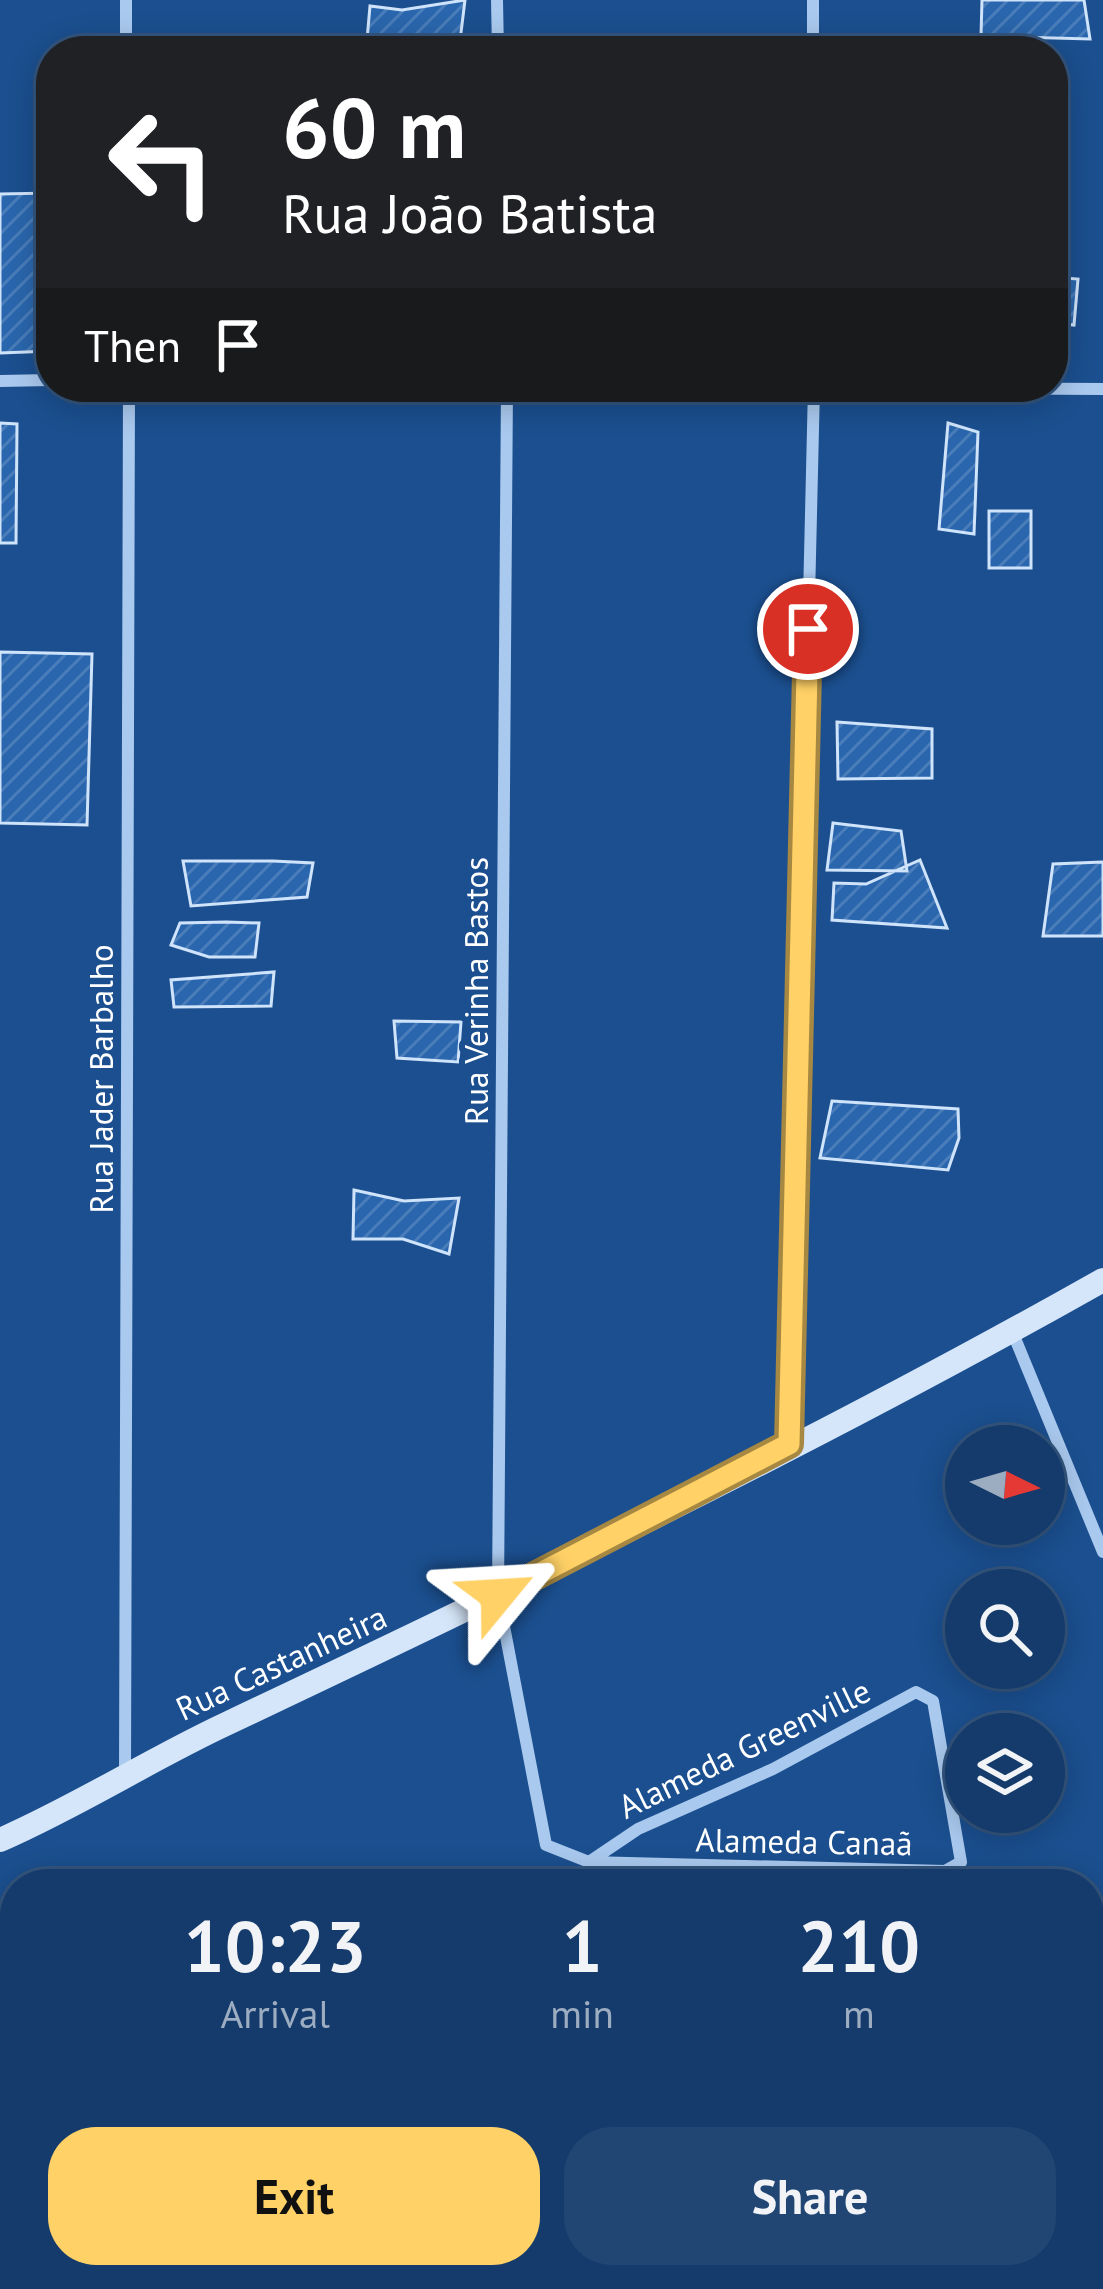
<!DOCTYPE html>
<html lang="en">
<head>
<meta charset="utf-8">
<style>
	:root { --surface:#143b6b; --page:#214673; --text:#f1f3f6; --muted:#9dadc1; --line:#33557e; --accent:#ffd166 }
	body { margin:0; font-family:"PT Sans",sans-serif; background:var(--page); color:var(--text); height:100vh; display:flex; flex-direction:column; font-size:45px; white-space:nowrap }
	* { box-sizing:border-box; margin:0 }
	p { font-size:39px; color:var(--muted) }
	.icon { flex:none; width:66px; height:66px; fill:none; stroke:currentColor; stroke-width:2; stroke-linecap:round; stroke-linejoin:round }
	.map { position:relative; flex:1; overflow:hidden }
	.panel { position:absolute; left:0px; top:1869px; width:1104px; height:420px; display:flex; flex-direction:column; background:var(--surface); border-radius:48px 48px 0 0; box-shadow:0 6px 30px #0003,0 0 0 3px var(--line) }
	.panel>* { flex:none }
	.banner { position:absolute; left:36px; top:36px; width:1032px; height:366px; border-radius:48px; box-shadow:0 6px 30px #0003,0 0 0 3px var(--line); background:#202124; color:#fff; overflow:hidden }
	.needle { width:78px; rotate:95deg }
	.controls { position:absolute; left:945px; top:1425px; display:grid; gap:24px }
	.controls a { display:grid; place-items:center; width:120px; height:120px; border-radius:50%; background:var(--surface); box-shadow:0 6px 30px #0003,0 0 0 3px var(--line); font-size:60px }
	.pin { position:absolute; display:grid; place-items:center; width:102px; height:102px; color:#fff; margin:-51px; border:6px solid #fff; border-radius:50%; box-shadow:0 3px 12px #0007 }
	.me { position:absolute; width:132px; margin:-66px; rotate:63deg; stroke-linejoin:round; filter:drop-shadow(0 0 9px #0008) }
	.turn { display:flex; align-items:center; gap:42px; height:252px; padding:0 48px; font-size:54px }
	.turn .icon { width:156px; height:156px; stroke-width:2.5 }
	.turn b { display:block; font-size:84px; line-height:102px }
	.then { display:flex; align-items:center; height:114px; padding:0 48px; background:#0003; gap:24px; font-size:45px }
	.eta { display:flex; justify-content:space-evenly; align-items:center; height:204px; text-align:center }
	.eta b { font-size:72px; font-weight:800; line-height:84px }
	.button { display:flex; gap:24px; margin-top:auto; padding:24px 48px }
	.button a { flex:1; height:138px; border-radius:48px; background:var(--accent); color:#111; font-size:48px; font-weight:800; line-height:138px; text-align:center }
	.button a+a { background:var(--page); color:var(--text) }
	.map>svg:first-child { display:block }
</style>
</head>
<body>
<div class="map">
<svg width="1103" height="2289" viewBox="0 0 1103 2289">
	<defs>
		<pattern id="building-hatch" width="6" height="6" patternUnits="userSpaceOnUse" patternTransform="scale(3)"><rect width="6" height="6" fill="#2a66ad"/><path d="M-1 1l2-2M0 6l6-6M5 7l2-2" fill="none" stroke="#4a7db9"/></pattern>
	</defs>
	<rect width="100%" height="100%" fill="#1b4f8f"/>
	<path fill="url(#building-hatch)" stroke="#cfe3fa" stroke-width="3" d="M465,0l-6,49 -45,-4 -13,6h-35l4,-45 32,4z
		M982,0h102l6,39 -109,-3z
		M51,193v158l-51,2v-159z
		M1053,277l25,2 -4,46 -21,-2z
		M0,423l17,1 -1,119h-16z
		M948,423l30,9 -4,102 -35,-5z
		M989,511h42v57h-42z
		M0,652l92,2 -5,171 -87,-2z
		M837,722l95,7v49l-94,1z
		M833,823l68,8 6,40 -80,-1z
		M920,860l27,68 -115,-8 2,-37 32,1z
		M183,861h90l40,2 -6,34 -116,9z
		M1103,862v74h-60l10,-72z
		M226,922l33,1 -4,34h-46l-38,-12 9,-22z
		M274,972l-3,34 -97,1 -3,-27z
		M394,1021l67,1 -3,40 -61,-4z
		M832,1101l126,8 1,29 -11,32 -128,-12z
		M354,1190l50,11 55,-3 -10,56 -46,-15h-50z"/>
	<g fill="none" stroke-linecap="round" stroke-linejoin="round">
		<path stroke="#a9c9ee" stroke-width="9" d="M0,2109l15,-1
			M0,2185l15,1
			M0,2275l129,-1"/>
		<path stroke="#a9c9ee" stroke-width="12" d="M126,0v51
			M497,0l1,51
			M813,0v51
			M0,381l51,-1
			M507,387l-9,1208 48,250 43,17 49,-33 135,-60 143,-77 17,9 28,161 -16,9 -356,-9
			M739,387l364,2
			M1012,1331l91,221
			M789,1444l25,-1057
			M125,1772l4,-1385
			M1089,2080h14
			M227,2277l876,11"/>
		<path stroke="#d6e6fa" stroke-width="24" d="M0,1840c78,-34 149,-80 226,-116 296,-140 592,-283 877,-444"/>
	</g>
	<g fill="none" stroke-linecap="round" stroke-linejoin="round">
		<defs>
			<path id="route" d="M498,1595l291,-151 19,-815"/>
		</defs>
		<use href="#route" stroke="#a68842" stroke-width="30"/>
		<use href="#route" stroke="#ffd166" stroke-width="21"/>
	</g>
	<g text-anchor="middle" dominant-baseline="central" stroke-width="12" stroke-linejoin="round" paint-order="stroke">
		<g font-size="33" fill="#fff" stroke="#1b4f8f">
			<text transform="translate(475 991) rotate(-90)">Rua Verinha Bastos</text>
			<text transform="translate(100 1079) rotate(-90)">Rua Jader Barbalho</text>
			<text transform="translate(281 1662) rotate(-25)">Rua Castanheira</text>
			<text transform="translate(744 1748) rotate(-26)">Alameda Greenville</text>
			<text transform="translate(804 1841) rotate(1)">Alameda Canaã</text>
		</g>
	</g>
</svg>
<div class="controls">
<a><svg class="needle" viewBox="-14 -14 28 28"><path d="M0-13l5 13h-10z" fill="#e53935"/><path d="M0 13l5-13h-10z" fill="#9dadc1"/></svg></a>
<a><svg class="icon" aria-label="search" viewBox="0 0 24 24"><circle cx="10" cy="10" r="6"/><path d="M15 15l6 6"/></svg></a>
<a><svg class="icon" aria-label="layers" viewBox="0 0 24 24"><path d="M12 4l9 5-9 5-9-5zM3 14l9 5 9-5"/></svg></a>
</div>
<div class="pin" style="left:808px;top:629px;background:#d93025"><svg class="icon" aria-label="arrive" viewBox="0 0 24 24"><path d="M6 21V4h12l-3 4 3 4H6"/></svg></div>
<svg class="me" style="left:498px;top:1595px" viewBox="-20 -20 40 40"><path d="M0-17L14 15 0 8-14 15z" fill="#ffd166" stroke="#fff" stroke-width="4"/></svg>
<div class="banner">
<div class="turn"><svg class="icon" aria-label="left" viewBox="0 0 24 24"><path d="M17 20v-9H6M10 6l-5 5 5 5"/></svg><div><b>60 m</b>Rua João Batista</div></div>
<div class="then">Then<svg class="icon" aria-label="arrive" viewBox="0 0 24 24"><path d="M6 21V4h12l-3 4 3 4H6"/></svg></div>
</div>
<section class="panel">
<div class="eta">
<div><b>10:23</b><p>Arrival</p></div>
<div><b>1</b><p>min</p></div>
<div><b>210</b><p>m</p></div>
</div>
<div class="button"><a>Exit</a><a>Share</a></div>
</section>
</div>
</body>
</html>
